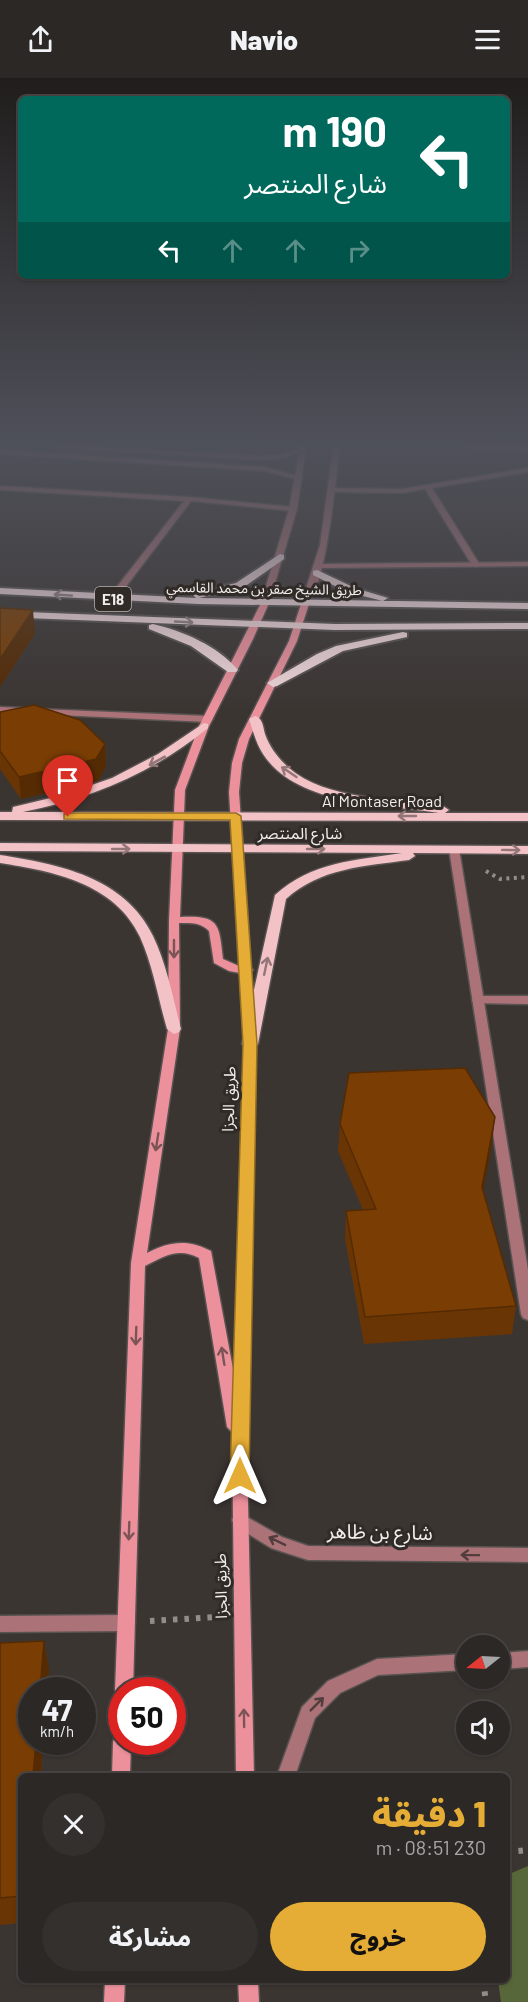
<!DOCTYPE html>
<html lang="ar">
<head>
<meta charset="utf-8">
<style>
	:root { --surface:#2c2826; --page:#34302e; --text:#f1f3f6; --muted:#a6a6a7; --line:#484443; --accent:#e6ad36 }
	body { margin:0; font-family:Barlow,"Noto Sans Arabic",sans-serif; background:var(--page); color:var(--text); direction:rtl; height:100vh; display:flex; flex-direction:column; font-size:22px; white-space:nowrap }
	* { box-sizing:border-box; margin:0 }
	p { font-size:20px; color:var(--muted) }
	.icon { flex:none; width:33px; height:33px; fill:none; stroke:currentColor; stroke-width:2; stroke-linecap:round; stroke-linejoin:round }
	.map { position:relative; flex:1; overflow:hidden; direction:ltr }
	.details { position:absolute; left:18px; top:1695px; width:492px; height:210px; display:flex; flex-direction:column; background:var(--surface); border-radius:9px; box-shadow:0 2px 4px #0004,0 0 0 2px var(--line); direction:rtl }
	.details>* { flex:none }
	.hud { position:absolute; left:18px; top:18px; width:492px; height:183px; border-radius:9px; box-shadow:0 2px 4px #0004,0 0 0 2px var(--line); direction:rtl; background:#00695c; color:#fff; overflow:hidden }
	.needle { width:39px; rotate:252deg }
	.buttons { position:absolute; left:456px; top:1557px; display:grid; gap:12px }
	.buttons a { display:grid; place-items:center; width:54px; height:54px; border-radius:50%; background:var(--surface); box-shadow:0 2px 4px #0004,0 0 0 2px var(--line); font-size:30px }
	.speed { position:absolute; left:18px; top:1599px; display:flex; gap:12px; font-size:30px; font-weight:700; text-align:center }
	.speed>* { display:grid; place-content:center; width:78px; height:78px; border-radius:50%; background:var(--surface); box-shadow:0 2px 4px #0004,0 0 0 2px var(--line); line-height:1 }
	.speed small { font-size:15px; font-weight:400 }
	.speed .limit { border:9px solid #d22; background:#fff; color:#111 }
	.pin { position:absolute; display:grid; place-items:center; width:51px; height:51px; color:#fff; margin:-62px -26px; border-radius:50% 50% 50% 0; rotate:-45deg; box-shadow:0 0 6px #0007 }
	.pin .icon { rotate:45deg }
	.me { position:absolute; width:66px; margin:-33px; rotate:0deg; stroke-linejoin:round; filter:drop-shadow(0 0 4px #0008) }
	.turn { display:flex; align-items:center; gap:21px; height:126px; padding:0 24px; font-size:27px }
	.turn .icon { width:78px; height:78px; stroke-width:2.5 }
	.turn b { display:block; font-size:42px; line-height:51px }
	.lanes { display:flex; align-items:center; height:57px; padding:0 24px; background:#0003; justify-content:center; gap:30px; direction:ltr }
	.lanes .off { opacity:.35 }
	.round { display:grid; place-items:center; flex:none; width:63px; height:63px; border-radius:32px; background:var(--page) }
	.overview { display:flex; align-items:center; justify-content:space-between; height:102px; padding:0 24px }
	h1 { font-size:36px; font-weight:800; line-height:45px; color:var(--accent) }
	.primary-button { display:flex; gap:12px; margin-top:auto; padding:12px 24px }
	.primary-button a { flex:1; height:69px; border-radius:36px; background:var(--accent); color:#111; font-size:24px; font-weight:800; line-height:69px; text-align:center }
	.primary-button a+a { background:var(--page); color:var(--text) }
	header { display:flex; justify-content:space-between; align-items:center; height:78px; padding:0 24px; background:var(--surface); font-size:27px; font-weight:800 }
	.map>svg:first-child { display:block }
</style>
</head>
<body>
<header><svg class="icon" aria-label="menu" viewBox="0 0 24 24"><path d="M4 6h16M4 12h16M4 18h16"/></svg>Navio<svg class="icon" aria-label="share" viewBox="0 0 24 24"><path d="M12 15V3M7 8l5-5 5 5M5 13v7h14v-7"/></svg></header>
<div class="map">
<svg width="528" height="1924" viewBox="0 0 528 1924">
	<rect width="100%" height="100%" fill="#3b3532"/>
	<path fill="#586739" d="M528,1788v136h-27l-3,-22h9v-105z"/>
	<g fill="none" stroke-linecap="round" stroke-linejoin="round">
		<defs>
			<path id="service" d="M0,408l189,11 104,10 4,2 -4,2 -102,-10 -76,100h-3l-4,-2 1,-2 75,-96 -184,-11z
				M528,484v4l-210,2 -4,-2 4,-2z
				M0,629l23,1 4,3 -4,3 -23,-1z
				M40,631l168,7 5,3 -5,3 -171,-8 -1,-2z
				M478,918h50v8l-54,-1 -2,-3z
				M126,1537l6,2 3,6 -3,6 -6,2 -126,1v-16z"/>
			<path id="minor" d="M0,364l259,14 19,-1 25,-6 3,2 -28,8 -19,1 -259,-16z
				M395,364h32l101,5v4l-130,-7z
				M0,372l265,17 38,11 -3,2 -35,-9 -265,-17z
				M528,390v4l-96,16 48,77 -4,2 -4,-2 -47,-76 -23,4 -70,-1 -3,-2 3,-2 70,1z
				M454,768l5,3 69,421v50l-5,-2 -2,-4 -72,-465z"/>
			<path id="tertiary" d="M301,364h6l-10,67 -28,94 -4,2 -4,-2 28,-94z
				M334,364h6c-3,28 -14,152 -35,164l-4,-2 19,-59z
				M240,1435l42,24 26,9 220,2v14l-220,-2 -37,-12 -37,-23 -2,-5 2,-5z
				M528,1573v16l-28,2v-16z
				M466,1576v16l-88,5 -38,18 -25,25 -20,58h-18l25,-69 26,-26 49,-22z"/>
			<path id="secondary" d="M262,523l7,2 -16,36 -44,87 -24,64 -5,127c40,-2 39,7 43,42l16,7 -10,-174 3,-29 7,-24 50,-98 12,-37 7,-2 1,2 -12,37 -48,98 -7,24 -3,29 12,176 2,2 -2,2 5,72 -9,411 7,321h-18l-4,-344 -5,-5 -28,-169c-20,-11 -35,-2 -54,8l-12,424h-11v8l-4,-2 -3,-6 16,-427 37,-234 1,-109 6,-130 24,-64zM179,845c12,0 21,-1 30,8l5,32 15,8 11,2 4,71 -10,330 -23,-123c-23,-12 -41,-10 -64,2l33,-224z
				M122,1655v9h9l-1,34h-18l1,-34 2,-6z
				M105,1902h20l-1,22h-20z
				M238,1902h20l1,22h-20z"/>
			<path id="primary" d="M255,638c8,2 8,11 10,18 5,14 13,24 24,34 36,32 108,31 154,38l6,4 -4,3h83v8l-528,-1v-8h12l1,-5 50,-12 49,-17 46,-24 46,-31 4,1v4c-55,45 -116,70 -185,84l416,1c-55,-9 -142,-7 -176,-59 -7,-11 -10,-23 -14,-35z
				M0,765l528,3v8l-115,-1 2,3 -6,4c-44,6 -89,8 -123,39l-28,145 -8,5 -8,-5 33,-149c36,-33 81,-35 127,-42l-402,-2z
				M0,777c58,9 125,22 153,81 14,29 20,62 28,93l-2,3 -5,2 -7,-5c-9,-31 -14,-63 -27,-92 -25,-54 -88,-66 -140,-74z"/>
			<path id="trunk" d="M280,476l4,1v4l-40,28 -45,11 329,5v6l-330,-5 -198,-10v-6l196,10 -3,-3 1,-2 42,-10z
				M317,492l38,18 33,10 -5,3 -36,-9 -34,-17v-4z
				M0,533l335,13 193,-1v6l-193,1 -335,-13z
				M153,546c30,7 65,22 85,46l-2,2h-8l-37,-26 -42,-17v-4z
				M403,554l4,1v4l-64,14 -66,35 -4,1 -6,-4 50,-29 19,-8z"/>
		</defs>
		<use href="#service" stroke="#585250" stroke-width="3"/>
		<use href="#minor" stroke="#585250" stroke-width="3"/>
		<use href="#tertiary" stroke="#585250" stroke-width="3"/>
		<use href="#secondary" stroke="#585250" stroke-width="3"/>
		<use href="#primary" stroke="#585250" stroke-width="3"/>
		<use href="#trunk" stroke="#585250" stroke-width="4"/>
		<path stroke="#928d8b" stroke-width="4" stroke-dasharray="3 4.5" stroke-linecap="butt" d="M486,793l14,8 28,-2"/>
		<path stroke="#928d8b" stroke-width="6" stroke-dasharray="4.5 7" stroke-linecap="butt" d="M150,1543l67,-4
			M507,1774l21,-2
			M483,1902l3,22"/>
		<use href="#service" fill="#ab7278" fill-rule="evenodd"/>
		<use href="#minor" fill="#ab7278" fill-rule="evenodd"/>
		<use href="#tertiary" fill="#ab7278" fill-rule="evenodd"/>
		<use href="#secondary" fill="#ec919c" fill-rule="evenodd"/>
		<use href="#primary" fill="#f3c2c7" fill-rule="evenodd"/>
		<use href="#trunk" fill="#f1d8db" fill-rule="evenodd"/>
	</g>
	<path fill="#693504" d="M0,634l105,32 1,22 -8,15 -77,18 -21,-30z
		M340,1046l152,20 -9,46 33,116 -4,28 -148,10 -19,-105 1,-28 17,-1 -25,-59z
		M44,1563l5,29 -17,72h11l-2,34h-20v147l-21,2v-282z"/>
	<path fill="#552b04" d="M33,532l2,24 -35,53v-28z
		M105,666l1,22 -8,15 -77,18 -2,-22z
		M495,1039l-3,27 -13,70 3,-27z
		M44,1563l5,29 -2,20h-7z
		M36,1664h7l-2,34h-8z"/>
	<path fill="#7a3e05" stroke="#552b04" stroke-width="1.5" d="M0,530l33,2 -33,49z
		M34,627l46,15 25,24 -9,15 -77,18 -19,-26v-39z
		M465,990l30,49 -13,70 34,119 -151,11 -19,-106 30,-2 -36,-85 9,-51z
		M44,1563l-4,49h-8v52h4l-3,34h-12v120l-21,2v-255z"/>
	<defs><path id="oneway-shaft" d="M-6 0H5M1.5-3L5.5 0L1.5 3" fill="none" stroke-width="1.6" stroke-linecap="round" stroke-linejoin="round" transform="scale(1.5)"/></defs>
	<g stroke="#918282">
		<use href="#oneway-shaft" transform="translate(63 517) rotate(-176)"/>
		<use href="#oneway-shaft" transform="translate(184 544) rotate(3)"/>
	</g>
	<g stroke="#927678">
		<use href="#oneway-shaft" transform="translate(157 683) rotate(151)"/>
		<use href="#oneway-shaft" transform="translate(289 694) rotate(-146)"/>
		<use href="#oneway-shaft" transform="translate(407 738) rotate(180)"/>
		<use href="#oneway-shaft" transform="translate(121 771)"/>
		<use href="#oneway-shaft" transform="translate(316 771)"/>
		<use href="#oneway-shaft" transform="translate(511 772) rotate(1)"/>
		<use href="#oneway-shaft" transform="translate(266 888) rotate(-78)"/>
	</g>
	<g stroke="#7c5456">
		<use href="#oneway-shaft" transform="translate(174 871) rotate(90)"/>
		<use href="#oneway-shaft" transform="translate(157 1064) rotate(99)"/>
		<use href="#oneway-shaft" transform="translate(136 1258) rotate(92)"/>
		<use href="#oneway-shaft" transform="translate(223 1278) rotate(-99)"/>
		<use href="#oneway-shaft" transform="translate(129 1453) rotate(92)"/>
		<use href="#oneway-shaft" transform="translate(244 1640) rotate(-91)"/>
	</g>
	<g stroke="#503d3c">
		<use href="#oneway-shaft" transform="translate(277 1463) rotate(-154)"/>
		<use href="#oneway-shaft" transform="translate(470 1477) rotate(-179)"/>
		<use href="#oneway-shaft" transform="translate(317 1626) rotate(-45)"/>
	</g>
	<linearGradient id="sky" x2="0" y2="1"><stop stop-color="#201d1c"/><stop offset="0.58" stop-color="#4f515a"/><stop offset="1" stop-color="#4f515a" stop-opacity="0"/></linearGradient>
	<rect width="528" height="633" fill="url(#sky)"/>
	<path fill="#e6ad36" stroke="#967023" stroke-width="1.5" d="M68,735h168l5,3 16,228 -8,432 -3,6 -6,2 -7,-2 -3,-6 13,-432 -13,-224 -166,-1v-5z"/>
	<g text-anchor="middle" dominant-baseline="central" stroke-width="6" stroke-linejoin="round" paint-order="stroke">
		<g font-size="14" fill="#f1edeb" stroke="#312b28">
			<text transform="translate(264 510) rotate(1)">طريق الشيخ صقر بن محمد القاسمي</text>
		</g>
		<rect fill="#312b28" stroke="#b7b3b0" stroke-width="1.5" x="95" y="509" width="36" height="24" rx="4.5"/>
		<g font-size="15" font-weight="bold" fill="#f1edeb">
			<text x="113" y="521">E18</text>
		</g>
		<g font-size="16" fill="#f1edeb" stroke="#312b28">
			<text x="382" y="722">Al Montaser Road</text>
			<text x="300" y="754">شارع المنتصر</text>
			<text transform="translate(228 1021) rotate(-88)">طريق الجزا</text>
			<text transform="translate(220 1508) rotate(-91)">طريق الجزا</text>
		</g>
		<g font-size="20" fill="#f1edeb" stroke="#312b28">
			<text transform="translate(380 1453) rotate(1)">شارع بن ظاهر</text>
		</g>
	</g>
</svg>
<div class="buttons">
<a><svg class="needle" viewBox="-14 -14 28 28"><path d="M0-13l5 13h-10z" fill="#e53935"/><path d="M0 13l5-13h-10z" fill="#a6a6a7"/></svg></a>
<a><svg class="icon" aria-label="sound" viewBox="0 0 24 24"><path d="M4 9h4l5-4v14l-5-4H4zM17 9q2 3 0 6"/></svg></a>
</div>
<div class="speed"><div>47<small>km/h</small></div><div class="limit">50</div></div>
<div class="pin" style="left:68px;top:739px;background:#d93025"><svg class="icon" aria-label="arrive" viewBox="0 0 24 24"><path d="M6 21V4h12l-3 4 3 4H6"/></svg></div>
<svg class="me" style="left:240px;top:1398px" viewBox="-20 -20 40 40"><path d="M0-17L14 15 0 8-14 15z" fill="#e6ad36" stroke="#fff" stroke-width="4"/></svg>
<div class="hud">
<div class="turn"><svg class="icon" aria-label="left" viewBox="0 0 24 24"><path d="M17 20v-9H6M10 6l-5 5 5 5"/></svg><div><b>190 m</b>شارع المنتصر</div></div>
<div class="lanes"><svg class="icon" aria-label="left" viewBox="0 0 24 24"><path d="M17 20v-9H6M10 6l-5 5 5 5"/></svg><svg class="icon off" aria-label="ahead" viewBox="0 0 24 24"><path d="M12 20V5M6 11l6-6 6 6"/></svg><svg class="icon off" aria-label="ahead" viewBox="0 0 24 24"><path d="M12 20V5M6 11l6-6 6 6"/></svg><svg class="icon off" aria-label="right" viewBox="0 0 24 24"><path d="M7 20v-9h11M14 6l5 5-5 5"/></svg></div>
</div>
<section class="details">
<div class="overview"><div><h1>1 دقيقة</h1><p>230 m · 08:51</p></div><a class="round"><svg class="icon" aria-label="close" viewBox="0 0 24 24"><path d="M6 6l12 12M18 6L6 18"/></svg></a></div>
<div class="primary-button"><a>خروج</a><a>مشاركة</a></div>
</section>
</div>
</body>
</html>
